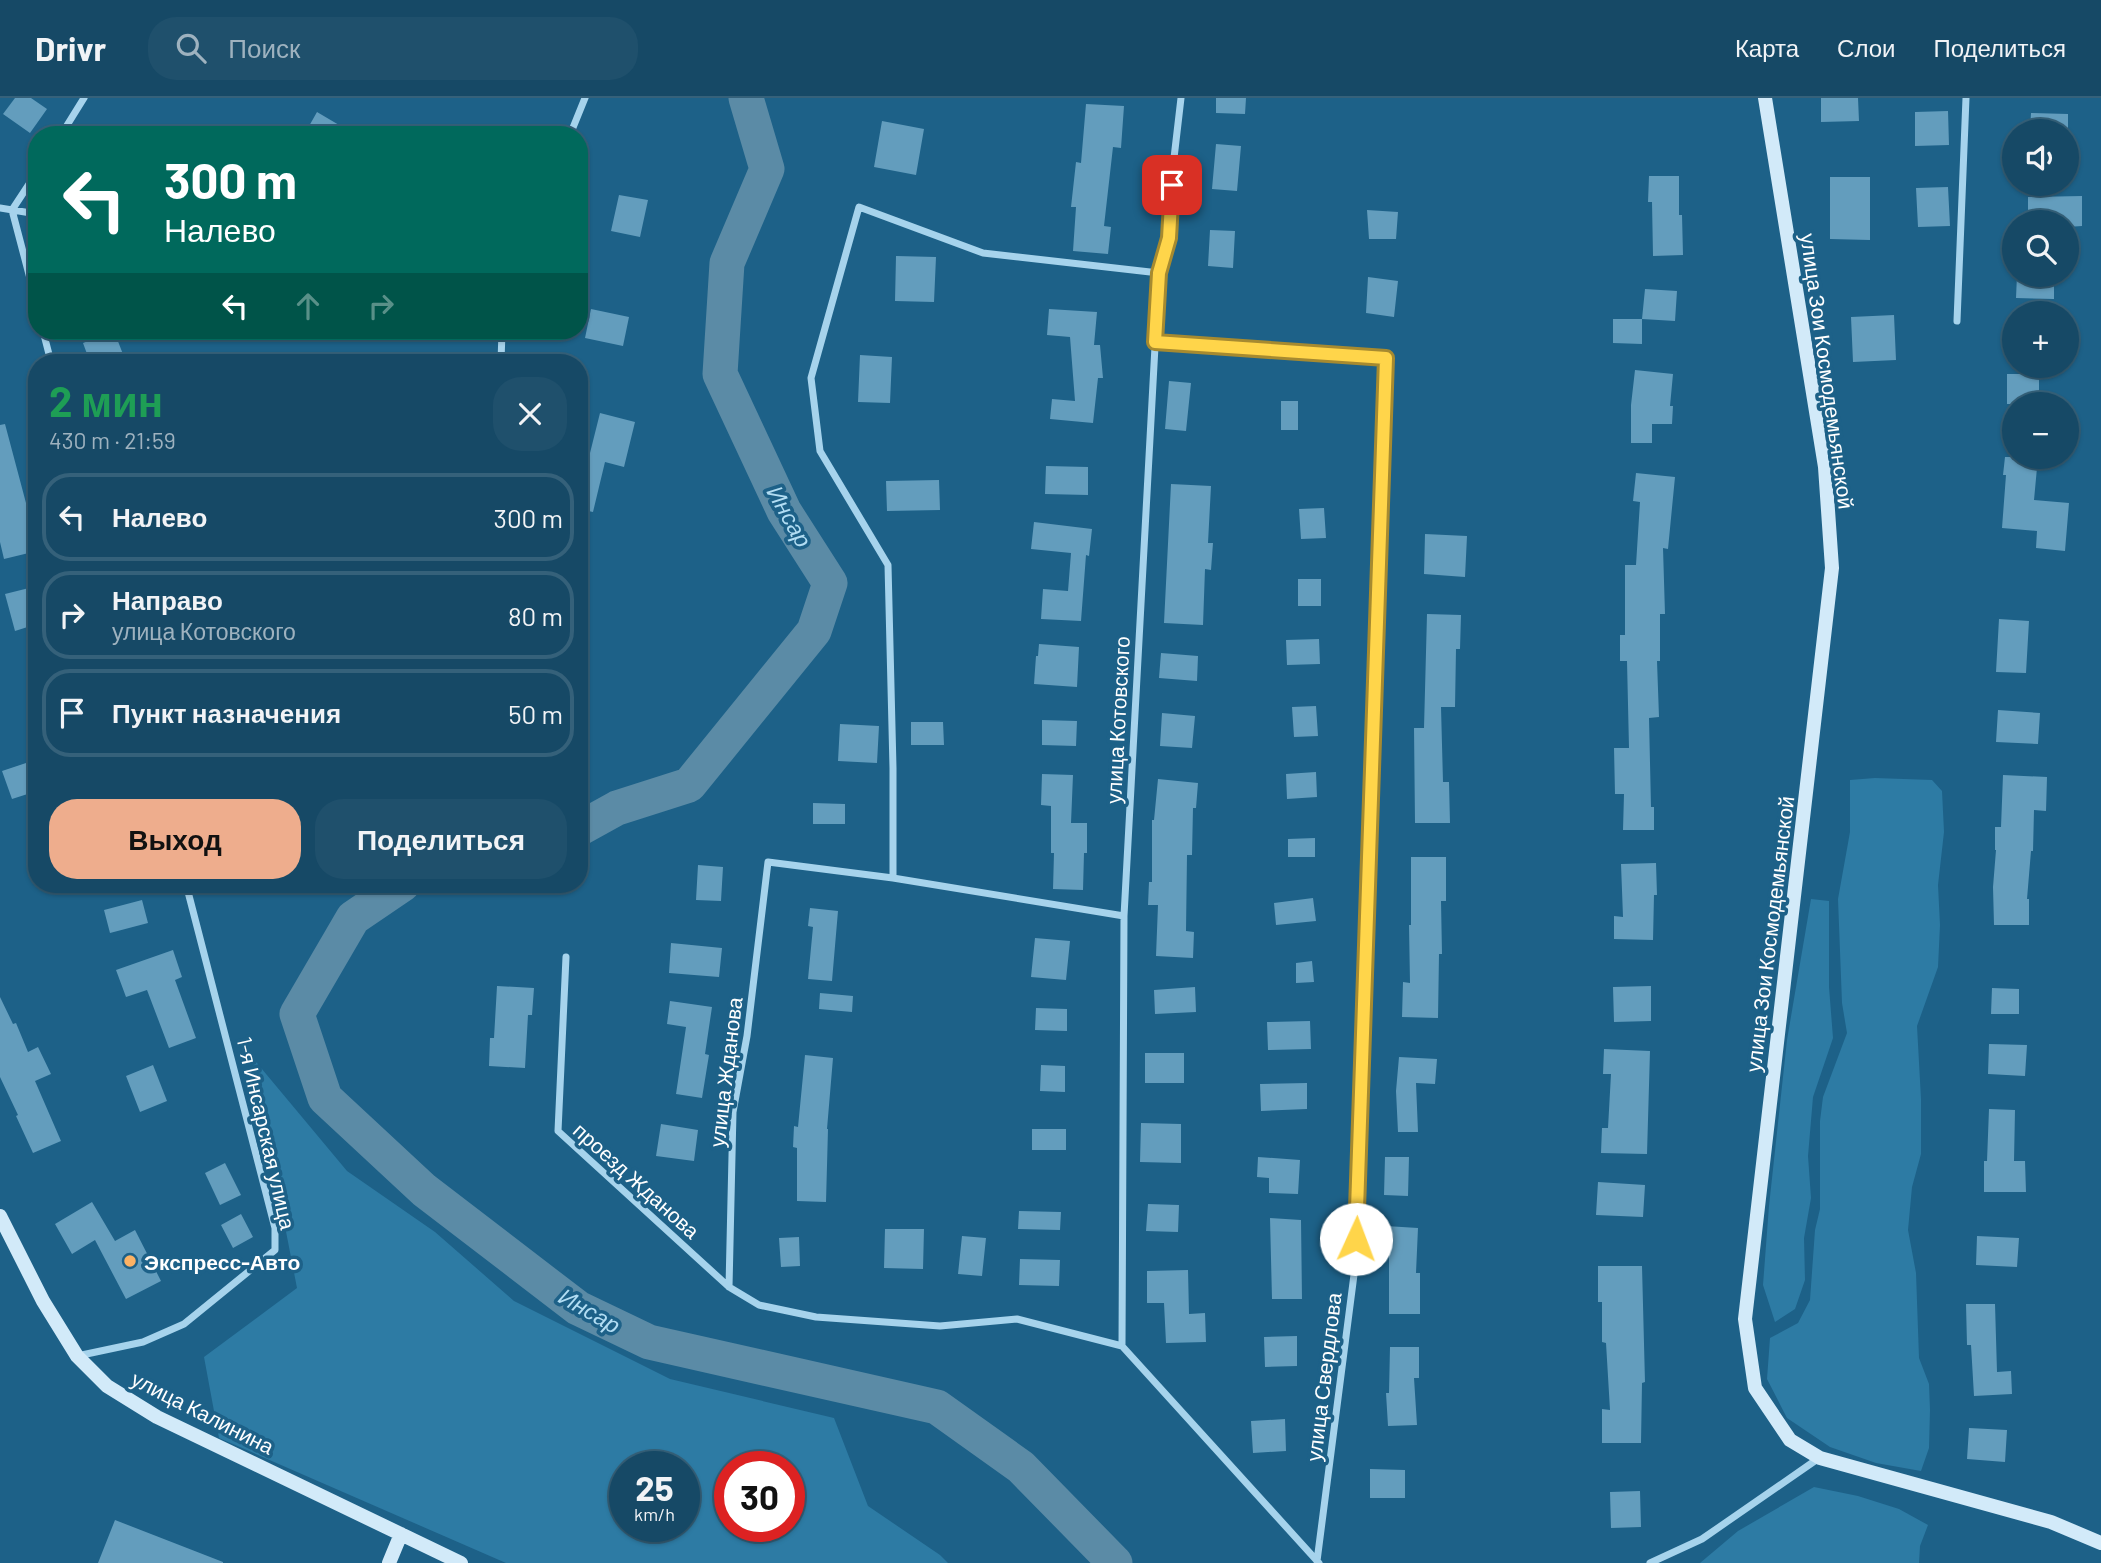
<!DOCTYPE html>
<html lang="ru">
<head>
<meta charset="utf-8">
<style>
	:root { --surface:#164966; --page:#1f506c; --text:#f1f3f6; --muted:#9eb2bf; --line:#35617a; --accent:#eead8d }
	body { margin:0; font-family:Barlow,sans-serif; background:var(--page); color:var(--text); height:100vh; display:flex; flex-direction:column; font-size:26px; white-space:nowrap }
	* { box-sizing:border-box; margin:0 }
	p { font-size:23px; color:var(--muted) }
	.icon { flex:none; width:38px; height:38px; fill:none; stroke:currentColor; stroke-width:2; stroke-linecap:round; stroke-linejoin:round }
	.map { position:relative; flex:1; overflow:hidden }
	.drawer { position:absolute; left:28px; top:256px; width:560px; height:539px; display:flex; flex-direction:column; background:var(--surface); border-radius:28px; box-shadow:0 2px 5px #0004,0 0 0 2px var(--line) }
	.drawer>* { flex:none }
	.top-card { position:absolute; left:28px; top:28px; width:560px; height:214px; border-radius:28px; box-shadow:0 2px 5px #0004,0 0 0 2px var(--line); background:#00695c; color:#fff; overflow:hidden }
	.fabs { position:absolute; left:2002px; top:21px; display:grid; gap:14px }
	.fabs a { display:grid; place-items:center; width:77px; height:77px; border-radius:50%; background:var(--surface); box-shadow:0 2px 5px #0004,0 0 0 2px var(--line); font-size:35px }
	.speed { position:absolute; left:609px; top:1353px; display:flex; gap:14px; font-size:35px; font-weight:700; text-align:center }
	.speed>* { display:grid; place-content:center; width:91px; height:91px; border-radius:50%; background:var(--surface); box-shadow:0 2px 5px #0004,0 0 0 2px var(--line); line-height:1 }
	.speed small { font-size:18px; font-weight:400 }
	.speed .limit { border:10px solid #d22; background:#fff; color:#111 }
	.pin { position:absolute; display:grid; place-items:center; width:60px; height:60px; color:#fff; margin:-30px; border-radius:14px; box-shadow:0 4px 10px #0006 }
	.me { position:absolute; width:77px; margin:-38px; rotate:2deg; stroke-linejoin:round; filter:drop-shadow(0 0 5px #0008) }
	.turn { display:flex; align-items:center; gap:24px; height:147px; padding:0 21px; font-size:32px }
	.turn .icon { width:91px; height:91px; stroke-width:2.5 }
	.turn b { display:block; font-size:49px; line-height:60px }
	.lanes { display:flex; align-items:center; height:66px; padding:0 21px; background:#0003; justify-content:center; gap:35px; direction:ltr }
	.lanes .off { opacity:.35 }
	.round { display:grid; place-items:center; flex:none; width:74px; height:74px; border-radius:28px; background:var(--page) }
	.overview { display:flex; align-items:center; justify-content:space-between; height:119px; padding:0 21px }
	h1 { font-size:42px; font-weight:700; line-height:52px; color:#1e9e55 }
	.button { display:flex; gap:14px; margin-top:auto; padding:14px 21px }
	.button a { flex:1; height:80px; border-radius:28px; background:var(--accent); color:#111; font-size:28px; font-weight:700; line-height:80px; text-align:center }
	.button a+a { background:var(--page); color:var(--text) }
	ul { padding:0; list-style:none }
	li { display:flex; align-items:center; gap:21px; height:88px; margin:0 14px 10px; padding:0 7px; border:4px solid var(--line); border-radius:28px }
	li div { flex:1 }
	li b { display:block; font-size:26px }
	li em { font-style:normal }
	header { display:flex; align-items:center; gap:42px; box-sizing:border-box; height:98px; padding:0 35px; background:var(--surface); border-bottom:2px solid var(--line) }
	header strong { font-size:33px }
	nav { display:flex; gap:38px; margin-inline-start:auto; font-size:24px }
	.search { width:490px; height:63px; background:var(--page); display:flex; align-items:center; gap:18px; box-sizing:border-box; padding:0 24px; border-radius:28px; color:var(--muted); font-size:26px }
	.map>svg:first-child { display:block }
</style>
</head>
<body>
<header>
<strong>Drivr</strong>
<div class="search"><svg class="icon" aria-label="search" viewBox="0 0 24 24"><circle cx="10" cy="10" r="6"/><path d="M15 15l6 6"/></svg>Поиск</div>
<nav><a>Карта</a><a>Слои</a><a>Поделиться</a></nav>
</header>
<div class="map">
<svg width="2101" height="1465" viewBox="0 0 2101 1465">
	<rect width="100%" height="100%" fill="#1d6188"/>
	<path fill="#2d7ba4" fill-rule="evenodd" d="M1875,680l57,2 10,11 2,41 -6,53 2,40 -2,42 -21,59 4,73v55l-9,33 -4,43 8,43 3,85 10,26 1,26 -1,38 -8,23 -45,-8 -46,-16 -43,-29 -20,-39 3,-41 28,-15 12,-23 5,-70 5,-21v-88l3,-24 24,-64 -5,-30 -4,-104 12,-67v-52z
		M1811,801l18,2v86l4,51 -20,59 -5,59 3,42 -7,40 1,42 -10,29 -20,13 -12,-37 6,-79 18,-166z
		M252,959l95,114 88,61 79,69 156,78 164,39 34,88 72,49 8,8h-442l-287,-125 -15,-81 93,-69zM625,1368h59v60h-59zM730,1368h59v60h-59z
		M1814,1389l44,9 41,13 29,16 -8,21 -1,17h-219l38,-32z"/>
	<g fill="none" stroke-linecap="round" stroke-linejoin="round">
		<path stroke="#5b8ba6" stroke-width="35" d="M579,731l38,-21 72,-23 125,-154 16,-48 -46,-72 -64,-137 7,-111 40,-94 -21,-71
			M403,786l-50,34 -56,96 28,84 99,92 154,118 71,34 288,65 84,60 94,96"/>
	</g>
	<path fill="#639dbd" d="M15,0h16l16,11 -17,24 -27,-19z
		M1216,0h30l-1,16 -29,-1z
		M1821,0h37l1,23 -38,1z
		M1086,6l38,2 -3,42 -8,-1 -9,79 7,1 -3,27 -35,-3 3,-44h-5l5,-45 5,1z
		M1948,13l1,34 -34,1v-34z
		M317,14l39,23h-52z
		M2031,15l37,1v17h-38z
		M882,23l42,8 -8,46 -42,-8z
		M1216,46l25,2 -4,45 -25,-2z
		M1649,78h30v39h3l1,40 -30,1 -1,-54h-4z
		M1830,79h40v63l-40,-1z
		M1948,89l2,39 -32,1 -2,-39z
		M619,97l29,5 -8,37 -29,-6z
		M2082,98v30l-15,1v-5h-39v-25z
		M1367,112l31,2 -2,27h-27z
		M1210,132l25,1 -2,37 -25,-2z
		M896,158l40,1 -2,45 -39,-1z
		M2017,177h37v24l-38,-1z
		M1368,179l30,4 -4,36 -28,-4z
		M1645,191l32,2 -2,30 -33,-2z
		M591,211l38,8 -6,29 -38,-8z
		M1049,211l48,3 -3,33h6l3,33h-5l-5,45 -43,-4 2,-20 23,2 -5,-64 -23,-2z
		M1894,217l2,45 -43,2 -2,-45z
		M1613,221h29v25l-29,-1z
		M114,233l12,31h-36l-7,-19z
		M860,257l32,2 -2,46 -32,-1z
		M1635,272l38,4 -3,32h3l-1,18h-20v19h-21v-38z
		M2007,276h32v30h-32z
		M1169,283l22,2 -5,48 -21,-2z
		M1281,303h17v29h-17z
		M600,315l35,9 -11,45 -19,-5 -12,50 -14,-3v-38l6,2z
		M5,326l25,94 2,-1 5,21v13l-33,8 -4,-17v-117z
		M2005,359h33l-4,43 35,3 -4,48 -29,-3 1,-17 -35,-3 4,-53h-3z
		M1046,368l42,1v28l-43,-1z
		M1636,375l39,4 -7,72 -5,-1 2,66h-5v47h-3l2,56 -10,1 2,89h3v23h-31l1,-36h-9l-1,-46h15l-2,-87h-7v-26h5v-70h11l4,-63 -7,-1z
		M939,382l1,30 -53,1 -1,-30z
		M1171,386l40,2 -3,57h5l-2,27 -6,-1 -2,56 -39,-2z
		M1324,410l2,30 -25,1 -2,-30z
		M1034,424l58,7 -3,27 -3,-1 -5,66 -40,-2 2,-30 25,2 3,-38 -40,-4z
		M1425,436l42,2 -2,41 -41,-3z
		M1298,481h23v27h-23z
		M37,488v38l-22,7 -10,-37z
		M1427,516l34,1 -1,34h-4l-1,58h-14l2,75h6l1,41h-35l-1,-95h10z
		M1999,521l30,2 -3,52 -30,-1z
		M1319,541l1,25 -33,1 -1,-25z
		M1039,546l40,3 -2,40 -43,-3 2,-28h2z
		M1161,555l37,3 -1,25 -38,-3z
		M1316,608l2,30 -24,1 -2,-30z
		M1998,612l42,3 -2,31 -42,-2z
		M1162,615l33,3 -3,32 -32,-2z
		M1042,622l35,1 -1,25 -34,-1z
		M911,624h32l1,23h-33z
		M840,626l39,2 -2,37 -39,-2z
		M32,663l5,14v16l-25,8 -10,-28z
		M1316,674l1,25 -30,2 -1,-25z
		M1042,676l31,1 -2,48h16v30h-3l-1,37 -30,-1 1,-36h-3v-47l-10,-1z
		M2003,677l44,2 -1,34 -12,-1 -1,41h-2l-4,48h2v26h-35l-1,-38 3,-37h-1v-23h6z
		M1158,681l40,4 -2,25h-3l-1,47h-5l-1,76 8,1 -1,26 -37,-2 2,-51h-10l1,-23h3v-62h2z
		M813,705l32,1v20h-32z
		M1315,740v19h-27v-18z
		M1411,759h35v44h-5l1,53h-3l-1,64 -36,-1 1,-35 7,1 -1,-58h2z
		M1656,765l1,32h-3l-1,45 -39,-1v-23l9,1 -2,-53z
		M698,767l25,2 -2,34 -25,-1z
		M1313,800l3,23 -40,4 -2,-22z
		M142,802l6,23 -38,10 -6,-23z
		M810,810l28,3 -6,70 -24,-2 5,-52 -5,-1z
		M1035,840l35,3 -4,39 -35,-3z
		M671,845l51,5 -3,29 -50,-4z
		M173,852l9,27 -7,3 21,58 -27,10 -22,-58 -21,7 -10,-27z
		M1312,863l2,21 -18,1v-20z
		M497,888l37,2 -2,27h-4l-3,53 -36,-2 1,-28h4z
		M1651,888v35l-37,1 -1,-35z
		M1195,889l1,25 -41,2 -1,-24z
		M1992,890l27,1v25h-28z
		M820,895l33,3 -1,16 -33,-3z
		M0,899l13,27 3,-1 12,29 10,-5 13,27 -16,7 26,60 -28,12 -17,-37 2,-1 -18,-38z
		M670,903l42,6 -7,47 4,1 -7,43 -26,-4 10,-67 -19,-3z
		M1036,910l31,1v22l-32,-1z
		M1310,923l1,28 -43,1 -1,-28z
		M1989,946l38,1 -2,31 -37,-2z
		M1604,951l46,2 -3,103 -46,-1 1,-25h6l3,-54h-8z
		M1145,955h39v30h-39z
		M805,957l28,3 -6,71h1l-2,73 -29,-1v-53l-4,-1 1,-21 4,1z
		M1399,959l38,2 -2,25 -19,-1 2,49h-20l-2,-41z
		M153,967l14,36 -27,11 -14,-36z
		M1041,967l24,1v26l-25,-1z
		M1307,985v26l-46,2 -1,-27z
		M1989,1011l26,1 -1,51h11l1,31h-42v-31h3z
		M1141,1025l40,1v39l-41,-1z
		M661,1026l37,6 -4,31 -38,-5z
		M1032,1031h34v21h-34z
		M1258,1059l42,3 -2,34 -29,-1v-15l-12,-1z
		M1385,1059h24l-1,39 -24,-1z
		M225,1065l16,32 -21,10 -15,-32z
		M1598,1084l47,3 -2,32 -47,-2z
		M92,1104l23,39 20,-11 26,51 -35,18 -31,-59 -23,14 -17,-30z
		M1148,1106l31,1 -1,27 -32,-1z
		M1019,1113l42,1 -1,18 -42,-1z
		M241,1116l12,23 -20,11 -12,-23z
		M1270,1120l31,2 1,79h-30z
		M1386,1128l32,2 -2,45h4v41h-31v-60h-5z
		M885,1131h39l-1,40 -39,-1z
		M962,1138l24,2 -4,38 -24,-2z
		M1977,1138l42,2 -2,29 -41,-2z
		M799,1139l1,29 -19,1 -2,-29z
		M1020,1161l40,1 -1,26 -40,-1z
		M1598,1168h44l3,116 -3,1 -1,60h-39v-34l8,1 -4,-67 -4,-1v-40h-4z
		M1188,1172l1,44 16,-1 1,29 -40,1 -2,-40h-17v-32z
		M1966,1206h29l2,68 14,-1 1,23 -38,2 -3,-51h-4z
		M1297,1238v30l-32,1 -1,-30z
		M1390,1249h29v31h-5l3,47 -29,1 -2,-33h3z
		M1285,1321l1,32 -33,2 -2,-32z
		M1969,1330l38,2 -2,32 -38,-3z
		M1370,1371l35,1v28h-35z
		M1640,1393l1,36 -30,1 -1,-36z
		M115,1422l108,42v1h-125z"/>
	<g fill="none" stroke-linecap="round" stroke-linejoin="round">
		<path stroke="#a6d3ec" stroke-width="7" d="M61,37l23,-37
			M570,37l15,-37
			M37,74l-25,38 25,95
			M0,110l37,6
			M1957,223l9,-223
			M43,233l8,31
			M1155,244l231,16 -22,602 -9,307 -38,294
			M501,264l1,-31
			M893,780v-110l-5,-203 -68,-114 -9,-73 48,-171 124,46 176,20
			M566,859l-8,174 171,156 30,18 57,12 124,9 77,-7 105,27 197,217
			M729,1189l4,-175 14,-76 21,-174 125,16 231,38
			M1122,1248l2,-430 35,-643 10,-35 5,-80 7,-60
			M77,1258l66,-14 41,-18 91,-74v-22l-89,-344
			M1650,1465l52,-24 117,-81"/>
		<path stroke="#d2eaf9" stroke-width="14" d="M1765,0l60,369 7,101 -87,751 10,69 35,52 30,18 231,64 50,21
			M0,1118l43,85 34,55 30,30 50,31 304,146
			M389,1465l12,-29"/>
	</g>
	<g fill="none" stroke-linecap="round" stroke-linejoin="round">
		<defs>
			<path id="route" d="M1172,87l-3,53 -10,35 -4,69 231,16 -30,881"/>
		</defs>
		<use href="#route" stroke="#a68a30" stroke-width="18"/>
		<use href="#route" stroke="#ffd54a" stroke-width="12"/>
	</g>
	<circle fill="#fcb264" stroke="#1d6188" stroke-width="2.5" cx="130" cy="1163" r="7"/>
	<g text-anchor="middle" dominant-baseline="central" stroke-width="7" stroke-linejoin="round" paint-order="stroke">
		<g font-size="21" fill="#fff" stroke="#1d6188">
			<text transform="translate(1828 273) rotate(82)">улица Зои Космодемьянской</text>
			<text transform="translate(1117 622) rotate(-87)">улица Котовского</text>
			<text transform="translate(1769 836) rotate(-83)">улица Зои Космодемьянской</text>
			<text transform="translate(725 974) rotate(-83)">улица Жданова</text>
			<text transform="translate(267 1035) rotate(77)">1-я Инсарская улица</text>
			<text transform="translate(637 1082) rotate(42)">проезд Жданова</text>
			<text transform="translate(1323 1279) rotate(-83)">улица Свердлова</text>
			<text transform="translate(203 1314) rotate(27)">улица Калинина</text>
		</g>
		<g font-size="21" font-weight="bold" fill="#fff" stroke="#1d6188" text-anchor="start">
			<text x="144" y="1163">Экспресс-Авто</text>
		</g>
		<g font-size="23" font-style="italic" fill="#b2ddf3" stroke="#1d6188">
			<text transform="translate(790 418) rotate(61)">Инсар</text>
			<text transform="translate(590 1212) rotate(30)">Инсар</text>
		</g>
	</g>
</svg>
<div class="fabs">
<a><svg class="icon" aria-label="sound" viewBox="0 0 24 24"><path d="M4 9h4l5-4v14l-5-4H4zM17 9q2 3 0 6"/></svg></a>
<a><svg class="icon" aria-label="search" viewBox="0 0 24 24"><circle cx="10" cy="10" r="6"/><path d="M15 15l6 6"/></svg></a>
<a>+</a>
<a>−</a>
</div>
<div class="speed"><div>25<small>km/h</small></div><div class="limit">30</div></div>
<div class="pin" style="left:1172px;top:87px;background:#d93025"><svg class="icon" aria-label="arrive" viewBox="0 0 24 24"><path d="M6 21V4h12l-3 4 3 4H6"/></svg></div>
<svg class="me" style="left:1356px;top:1141px" viewBox="-20 -20 40 40"><circle r="19" fill="#fff"/><path d="M0-13L10 11 0 6-10 11z" fill="#ffd54a"/></svg>
<div class="top-card">
<div class="turn"><svg class="icon" aria-label="left" viewBox="0 0 24 24"><path d="M17 20v-9H6M10 6l-5 5 5 5"/></svg><div><b>300 m</b>Налево</div></div>
<div class="lanes"><svg class="icon" aria-label="left" viewBox="0 0 24 24"><path d="M17 20v-9H6M10 6l-5 5 5 5"/></svg><svg class="icon off" aria-label="ahead" viewBox="0 0 24 24"><path d="M12 20V5M6 11l6-6 6 6"/></svg><svg class="icon off" aria-label="right" viewBox="0 0 24 24"><path d="M7 20v-9h11M14 6l5 5-5 5"/></svg></div>
</div>
<section class="drawer">
<div class="overview"><div><h1>2 мин</h1><p>430 m · 21:59</p></div><a class="round"><svg class="icon" aria-label="close" viewBox="0 0 24 24"><path d="M6 6l12 12M18 6L6 18"/></svg></a></div>
<ul>
<li><svg class="icon" aria-label="left" viewBox="0 0 24 24"><path d="M17 20v-9H6M10 6l-5 5 5 5"/></svg><div><b>Налево</b></div><em>300 m</em></li>
<li><svg class="icon" aria-label="right" viewBox="0 0 24 24"><path d="M7 20v-9h11M14 6l5 5-5 5"/></svg><div><b>Направо</b><p>улица Котовского</p></div><em>80 m</em></li>
<li><svg class="icon" aria-label="arrive" viewBox="0 0 24 24"><path d="M6 21V4h12l-3 4 3 4H6"/></svg><div><b>Пункт назначения</b></div><em>50 m</em></li>
</ul>
<div class="button"><a>Выход</a><a>Поделиться</a></div>
</section>
</div>
</body>
</html>
